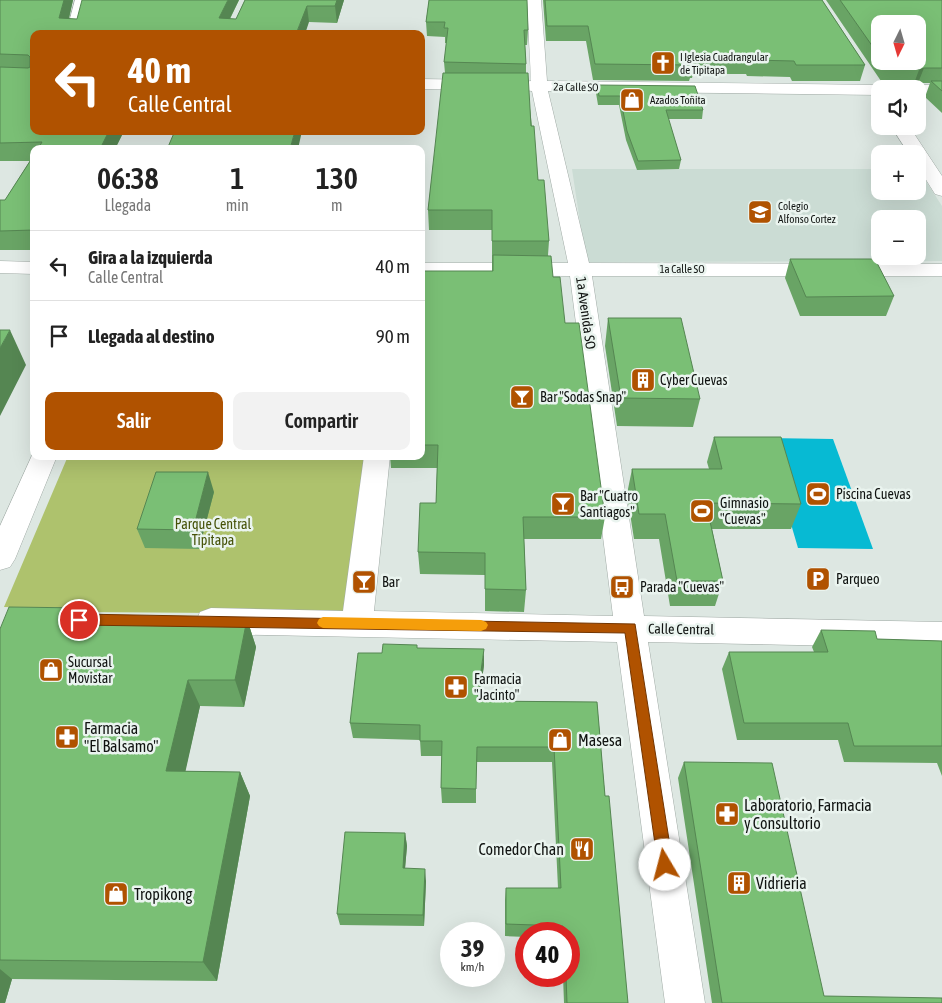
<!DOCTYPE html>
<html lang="es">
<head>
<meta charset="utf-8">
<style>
	:root { --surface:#fff; --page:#f2f2f2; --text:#222; --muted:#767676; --line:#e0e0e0; --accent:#b05200 }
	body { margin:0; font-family:"Asap Condensed",sans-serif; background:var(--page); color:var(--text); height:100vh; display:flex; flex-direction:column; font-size:19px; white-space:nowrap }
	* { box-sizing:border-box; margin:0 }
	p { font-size:16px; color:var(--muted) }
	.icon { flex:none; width:28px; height:28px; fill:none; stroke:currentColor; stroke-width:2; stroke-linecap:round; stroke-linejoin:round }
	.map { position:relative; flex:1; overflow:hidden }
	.side { position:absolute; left:30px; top:145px; width:395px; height:315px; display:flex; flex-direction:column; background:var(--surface); border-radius:10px; box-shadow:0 5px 20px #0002 }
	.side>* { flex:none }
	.top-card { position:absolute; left:30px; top:30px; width:395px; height:105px; border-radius:10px; box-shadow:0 5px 20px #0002; background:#b05200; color:#fff; overflow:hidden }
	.needle { width:32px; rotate:185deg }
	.tools { position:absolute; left:871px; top:15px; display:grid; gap:10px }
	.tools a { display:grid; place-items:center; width:55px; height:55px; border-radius:10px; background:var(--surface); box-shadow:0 5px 20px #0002; font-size:25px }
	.speed { position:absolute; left:440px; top:922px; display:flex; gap:10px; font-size:25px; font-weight:700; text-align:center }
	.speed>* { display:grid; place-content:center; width:65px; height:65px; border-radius:50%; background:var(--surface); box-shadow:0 5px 20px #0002; line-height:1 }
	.speed small { font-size:12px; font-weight:400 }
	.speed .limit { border:8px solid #d22; background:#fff; color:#111 }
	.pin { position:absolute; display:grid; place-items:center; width:42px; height:42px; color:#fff; margin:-21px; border:2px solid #fff; border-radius:50%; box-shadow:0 1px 5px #0007 }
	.me { position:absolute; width:55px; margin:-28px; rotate:352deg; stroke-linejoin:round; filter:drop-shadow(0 0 4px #0008) }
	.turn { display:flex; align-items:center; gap:18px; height:105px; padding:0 15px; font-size:22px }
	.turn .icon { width:65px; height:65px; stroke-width:2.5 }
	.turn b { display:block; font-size:35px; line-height:42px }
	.eta { display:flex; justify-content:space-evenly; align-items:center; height:85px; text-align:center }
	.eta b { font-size:30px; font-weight:600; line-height:35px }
	.action { display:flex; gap:10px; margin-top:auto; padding:10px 15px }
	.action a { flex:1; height:58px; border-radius:10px; background:var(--accent); color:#fff; font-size:20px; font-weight:600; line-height:58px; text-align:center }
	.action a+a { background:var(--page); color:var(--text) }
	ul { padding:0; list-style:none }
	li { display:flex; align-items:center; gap:15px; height:70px; padding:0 15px; border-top:1px solid var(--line) }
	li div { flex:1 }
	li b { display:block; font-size:19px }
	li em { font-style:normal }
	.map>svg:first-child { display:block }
</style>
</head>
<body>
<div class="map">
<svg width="942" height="1003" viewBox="0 0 942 1003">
	<rect width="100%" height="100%" fill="#dde7e2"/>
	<path fill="#cbdcd4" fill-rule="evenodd" d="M572,169h308v22h38v-22l24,37v55l-356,1zM880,219h38v37h-38z"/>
	<path fill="#aec26d" d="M68,456h304l-22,158 -271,-2 1,-4 -76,-1z"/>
	<path fill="#07bad3" d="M766,438l67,1 40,110 -75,-1z"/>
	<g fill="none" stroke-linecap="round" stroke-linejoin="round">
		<defs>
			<path id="minor" d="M75,0h14l-8,34h-15z
				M527,0h14l6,81 333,4 7,4h-7v6l-332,-4 41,172 353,1v12h-350l52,340 298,6v26l-294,-6 57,361h-40l-48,-361 -406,-8 -11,-4 -4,-9 4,-9 11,-4 132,3 21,-155h26l-16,155 239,5 -43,-340 -149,-1v-12h147l-36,-172 -16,-2 -2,-3 2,-3 15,-2z
				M421,79l58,1 6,2 2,3 -2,3 -6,2 -58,-1z
				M918,85h24v10h-24v-6h-7z
				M891,126h18l33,50v20l-7,-2 -17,-27v-13h-9z
				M0,261l34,1v12l-34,-1z"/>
			<path id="major" d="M34,451v5h23l-42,103 -5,8 -10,3v-44z"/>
		</defs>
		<use href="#minor" stroke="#a1aba6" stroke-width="1"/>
		<use href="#major" stroke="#a1aba6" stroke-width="1"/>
		<use href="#minor" fill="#fff" fill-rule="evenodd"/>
		<use href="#major" fill="#fff" fill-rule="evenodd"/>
	</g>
	<path fill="#69a465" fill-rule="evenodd" d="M0,0h73l-4,19h8l162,-19 -9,19h6l9,-19h99l-7,23 -28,-1 -275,12v97h90l-8,16 182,2h-264v101h-34v-50h5l25,-39h-30z
		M429,0l99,30 -1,15h-2l1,19v9l12,107 11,61 -1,14 5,22 12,46 40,194 -4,22h-77l2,51 -2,22 -39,-1v-36l-65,-1 -2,-22 18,-49 1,-35h-46l-1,-12h31v-168l71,-17v-41h-63l-1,-20 17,-137 -1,-11 3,-19h-2v-6l-18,-1 -1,-14z
		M543,0h279l43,65 -5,16h-68l-2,-4 -43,-1 -1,-2h-53l-1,4h-2l-1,3 -96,-1 -7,-39h-40z
		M826,0h116v113l-17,-16 5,-14h-12l-5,3 -4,-4 -28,-1zM880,24l38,37h-38z
		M597,85l106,25 -1,9h-34l13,41 -2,9 -42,1 -11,-30 -7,-35h-21l-2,-12z
		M790,259l104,37 -8,20h-86l-15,-38z
		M608,318l92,81 -7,28 -76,-1 -12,-80z
		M714,437l87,67 -10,25h-79l11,52 -8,25h-45l-11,-67h-25l-7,-45 5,-25h77l-2,-7z
		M214,492l-15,57 -54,-1 -8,-19z
		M85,608l5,8 157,3 9,28 -12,60 -44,-1 -15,65 55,1 10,24 -33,185 -205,-2 -7,24h-5v-374z
		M821,630l56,9 65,2v135l-5,-13 -93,-1 -6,-22h-101l-15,-71 7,-17h85l-2,-5z
		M417,645v3l67,17 -5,36 118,1 8,94 23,207h-64l-1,-27h6v-42h-43v3l-21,-1v-36l1,-12h52l-6,-126h-76v41h-34l-1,-15 1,-32h-21l-1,-16 -67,-2 -3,-15 32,-70z
		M684,762l140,234 118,7h-230l-34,-225z
		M405,833l2,13 -2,22 21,13 -2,45 -84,-1 -3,-11z"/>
	<path fill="#558652" d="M64,0h9l-8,34 -6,-16z
		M228,0h11l-17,34 -3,-16z
		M337,0h7l-7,23 -2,-17z
		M307,6l2,16 -4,12h-9z
		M924,68l-6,15 -5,3 6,-16z
		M109,131h15l-9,18 -14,-2z
		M295,131h7l-4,18h-8z
		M10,330l16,35 -26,51v-68z
		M208,472l6,20 -15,57 -6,-19z
		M85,608l15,28 -18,-20z
		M247,619l9,28 -12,60 -9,-27z
		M484,649v16l-7,52v-16z
		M188,680l12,26 -20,90 -14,-25z
		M240,772l10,24 -33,185 -14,-19z
		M405,833l2,13 -3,34 -1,-12z
		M425,869l1,12 -2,45 -1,-11z
		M0,969l12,10 -7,24h-5z"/>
	<path fill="#7abf75" stroke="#558652" d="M0,0h64l-5,18 18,1 5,-19h146l-9,18 17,1 9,-19h92l-2,6h-28l-11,28h-262v97h75l-8,16h67l6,-14 9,-2h112l-5,18h-252l4,-7 -42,1v-76l28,1 2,-1v-10l-2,-2 -28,-1z
		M429,0h98l1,30h-4l2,34 -82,-2 4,-34h-4l1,-6h-19z
		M545,0h277l43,65h-69l-2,-4 -43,-1 -1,-2 -57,1 2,4h-4l1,2 -97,-1 -7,-38h-41z
		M840,0h102v68h-18l-5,2 -4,-4h-29l-3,-5h35v-37h-38v33z
		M443,73h85l3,53h3l4,54h6l5,61h-57v-31h-64z
		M931,81h11v10z
		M597,85l98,1 8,24h-37l15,50 -43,1 -11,-30 -7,-35h-21z
		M34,155v75l-34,1v-31h5z
		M493,255l58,1 2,21h7l5,46h14l26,194h-82l3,73 -41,-1v-36l-67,-1 2,-49h16l2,-58h-17v-157l1,-17h71z
		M790,259h85l19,37 -88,1z
		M608,318h73l19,81 -79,-1z
		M0,330h10l-10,18z
		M714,437h67l20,67 -95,-1 17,78h-46l-12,-67h-26l-7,-45h90z
		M156,472h52l-15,58 -56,-1z
		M9,607l76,1 -3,8 165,3 -12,61h-47l-22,91 74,1 -37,190 -203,-2v-331z
		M821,630l54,1 2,8 65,2v105h-88l-6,-23h-104l-15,-71h99z
		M383,644l34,1v3l67,1 -7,52 120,1 8,94h4l19,207h-61l-1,-27h3v-42h-5l-1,-8 -57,-2v-36h55l-7,-141h-77l-1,42 -35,-1 1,-47h-22v-16l-70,-2 8,-70h24z
		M684,762l88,1 52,233 118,2v5h-220z
		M345,832l60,1 -2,35 22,1 -2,46 -86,-1z"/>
	<path fill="#b05200" stroke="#723500" d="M79,614l556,10 38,241 -2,5 -6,3 -5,-3 -2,-5 -33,-232 -546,-8 -4,-2 -2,-3 2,-4z"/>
	<path fill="#f59e0b" d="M323,617l158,3 5,2 2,3 -2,4 -5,2 -158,-3 -4,-2 -2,-3 2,-4z"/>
	<defs>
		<symbol id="church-square" viewBox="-11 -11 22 22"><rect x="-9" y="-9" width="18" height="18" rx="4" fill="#b05200" stroke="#eaf4ef"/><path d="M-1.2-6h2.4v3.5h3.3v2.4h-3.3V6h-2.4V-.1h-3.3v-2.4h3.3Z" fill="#fff"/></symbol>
		<symbol id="shop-square" viewBox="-11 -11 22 22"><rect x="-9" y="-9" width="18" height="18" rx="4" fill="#b05200" stroke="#eaf4ef"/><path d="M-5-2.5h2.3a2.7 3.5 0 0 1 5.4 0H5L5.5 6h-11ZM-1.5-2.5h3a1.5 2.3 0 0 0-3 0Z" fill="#fff"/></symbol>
		<symbol id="university-square" viewBox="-11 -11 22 22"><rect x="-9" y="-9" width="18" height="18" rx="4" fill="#b05200" stroke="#eaf4ef"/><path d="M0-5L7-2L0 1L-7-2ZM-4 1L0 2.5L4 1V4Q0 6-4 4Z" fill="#fff"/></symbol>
		<symbol id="building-square" viewBox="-11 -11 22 22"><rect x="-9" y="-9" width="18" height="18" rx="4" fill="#b05200" stroke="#eaf4ef"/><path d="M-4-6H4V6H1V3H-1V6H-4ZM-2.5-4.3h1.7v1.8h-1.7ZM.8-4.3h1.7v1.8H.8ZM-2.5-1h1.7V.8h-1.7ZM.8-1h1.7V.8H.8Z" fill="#fff"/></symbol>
		<symbol id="bar-square" viewBox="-11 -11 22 22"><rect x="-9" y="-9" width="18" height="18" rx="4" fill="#b05200" stroke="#eaf4ef"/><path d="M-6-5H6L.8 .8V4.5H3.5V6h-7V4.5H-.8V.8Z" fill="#fff"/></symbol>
		<symbol id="stadium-square" viewBox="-11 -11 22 22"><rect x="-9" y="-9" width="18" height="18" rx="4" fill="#b05200" stroke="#eaf4ef"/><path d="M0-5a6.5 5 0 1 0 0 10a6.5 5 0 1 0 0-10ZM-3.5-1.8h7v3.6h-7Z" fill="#fff"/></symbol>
		<symbol id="parking-square" viewBox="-11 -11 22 22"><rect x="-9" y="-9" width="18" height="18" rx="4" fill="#b05200" stroke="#eaf4ef"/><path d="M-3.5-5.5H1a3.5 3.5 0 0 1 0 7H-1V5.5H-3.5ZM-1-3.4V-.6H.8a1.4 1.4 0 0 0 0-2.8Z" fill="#fff"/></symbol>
		<symbol id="bus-square" viewBox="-11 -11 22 22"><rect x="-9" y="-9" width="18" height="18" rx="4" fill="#b05200" stroke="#eaf4ef"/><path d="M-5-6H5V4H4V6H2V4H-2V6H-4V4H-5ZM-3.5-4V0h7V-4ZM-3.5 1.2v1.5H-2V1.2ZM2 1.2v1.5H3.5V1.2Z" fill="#fff"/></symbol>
		<symbol id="pharmacy-square" viewBox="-11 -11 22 22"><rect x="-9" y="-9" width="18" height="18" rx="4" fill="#b05200" stroke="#eaf4ef"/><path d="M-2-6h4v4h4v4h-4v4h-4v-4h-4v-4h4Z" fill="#fff"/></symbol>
		<symbol id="restaurant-square" viewBox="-11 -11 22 22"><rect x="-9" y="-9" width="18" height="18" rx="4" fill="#b05200" stroke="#eaf4ef"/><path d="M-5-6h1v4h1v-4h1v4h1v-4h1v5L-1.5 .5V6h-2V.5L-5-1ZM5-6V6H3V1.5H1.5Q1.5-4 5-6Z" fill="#fff"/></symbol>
	</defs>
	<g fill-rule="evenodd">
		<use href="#church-square" x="649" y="49" width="28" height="28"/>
		<use href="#shop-square" x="618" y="86" width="28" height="28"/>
		<use href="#university-square" x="746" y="198" width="28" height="28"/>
		<use href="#building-square" x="629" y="366" width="28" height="28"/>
		<use href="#bar-square" x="508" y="383" width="28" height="28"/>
		<use href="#stadium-square" x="804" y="480" width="28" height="28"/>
		<use href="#bar-square" x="549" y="490" width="28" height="28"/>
		<use href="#stadium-square" x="688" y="497" width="28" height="28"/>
		<use href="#parking-square" x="804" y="565" width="28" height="28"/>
		<use href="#bar-square" x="350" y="568" width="28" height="28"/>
		<use href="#bus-square" x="608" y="573" width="28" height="28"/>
		<use href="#shop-square" x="37" y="656" width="28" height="28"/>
		<use href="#pharmacy-square" x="442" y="673" width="28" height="28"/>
		<use href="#pharmacy-square" x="53" y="723" width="28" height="28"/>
		<use href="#shop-square" x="546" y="726" width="28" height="28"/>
		<use href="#pharmacy-square" x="713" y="800" width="28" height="28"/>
		<use href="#restaurant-square" x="568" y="835" width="28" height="28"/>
		<use href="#building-square" x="725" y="869" width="28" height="28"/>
		<use href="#shop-square" x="102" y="880" width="28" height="28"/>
	</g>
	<g text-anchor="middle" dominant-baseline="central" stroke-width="5" stroke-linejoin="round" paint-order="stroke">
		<g font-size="11" fill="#101311" stroke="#eaf4ef" text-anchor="start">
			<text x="680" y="57">I Iglesia Cuadrangular<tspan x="680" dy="13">de Tipitapa</tspan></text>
			<text x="650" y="100">Azados Toñita</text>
			<text x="778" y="206">Colegio<tspan x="778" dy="13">Alfonso Cortez</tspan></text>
		</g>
		<g font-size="11" fill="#101311" stroke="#eaf4ef">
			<text transform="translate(576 87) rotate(1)">2a Calle SO</text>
			<text x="682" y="269">1a Calle SO</text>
		</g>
		<g font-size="14" fill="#101311" stroke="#eaf4ef">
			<text transform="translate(586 313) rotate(82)">1a Avenida SO</text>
			<text transform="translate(681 629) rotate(1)">Calle Central</text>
		</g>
		<g font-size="14" fill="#101311" stroke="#eaf4ef" text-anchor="start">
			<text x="660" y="380">Cyber Cuevas</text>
			<text x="540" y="397">Bar "Sodas Snap"</text>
			<text x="836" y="494">Piscina Cuevas</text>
			<text x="580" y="496">Bar "Cuatro<tspan x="580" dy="16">Santiagos"</tspan></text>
			<text x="720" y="503">Gimnasio<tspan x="720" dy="16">"Cuevas"</tspan></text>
			<text x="836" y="579">Parqueo</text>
			<text x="382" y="582">Bar</text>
			<text x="640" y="587">Parada "Cuevas"</text>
			<text x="68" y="662">Sucursal<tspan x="68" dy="16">Movistar</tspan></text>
			<text x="474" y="679">Farmacia<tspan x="474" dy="16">"Jacinto"</tspan></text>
		</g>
		<g font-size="14" fill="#455208" stroke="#eaf4ef">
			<text x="213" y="524">Parque Central<tspan x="213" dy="16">Tipitapa</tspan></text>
		</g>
		<g font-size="16" fill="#101311" stroke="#eaf4ef" text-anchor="start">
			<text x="84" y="728">Farmacia<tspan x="84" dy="18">"El Balsamo"</tspan></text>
			<text x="578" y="740">Masesa</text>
			<text x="744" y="805">Laboratorio, Farmacia<tspan x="744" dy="18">y Consultorio</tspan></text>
			<text x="564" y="849" text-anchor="end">Comedor Chan</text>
			<text x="756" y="883">Vidrieria</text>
			<text x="134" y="894">Tropikong</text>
		</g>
	</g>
</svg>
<div class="tools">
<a><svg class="needle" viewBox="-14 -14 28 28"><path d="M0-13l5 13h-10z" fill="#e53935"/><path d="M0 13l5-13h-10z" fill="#767676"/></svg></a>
<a><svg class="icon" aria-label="sound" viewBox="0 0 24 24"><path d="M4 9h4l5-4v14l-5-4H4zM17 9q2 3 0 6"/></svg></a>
<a>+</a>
<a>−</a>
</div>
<div class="speed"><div>39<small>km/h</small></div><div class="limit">40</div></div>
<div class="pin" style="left:79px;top:620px;background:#d93025"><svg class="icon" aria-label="arrive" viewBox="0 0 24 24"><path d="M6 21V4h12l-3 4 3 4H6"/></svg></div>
<svg class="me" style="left:665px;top:865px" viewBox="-20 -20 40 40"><circle r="19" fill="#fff"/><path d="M0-13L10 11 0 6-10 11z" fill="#b05200"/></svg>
<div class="top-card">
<div class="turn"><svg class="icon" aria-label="left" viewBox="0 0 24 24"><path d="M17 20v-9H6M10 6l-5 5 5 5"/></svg><div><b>40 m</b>Calle Central</div></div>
</div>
<section class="side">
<div class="eta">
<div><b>06:38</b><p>Llegada</p></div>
<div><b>1</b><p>min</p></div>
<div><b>130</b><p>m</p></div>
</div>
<ul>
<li><svg class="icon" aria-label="left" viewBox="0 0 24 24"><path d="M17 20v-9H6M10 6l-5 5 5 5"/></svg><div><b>Gira a la izquierda</b><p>Calle Central</p></div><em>40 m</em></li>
<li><svg class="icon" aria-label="arrive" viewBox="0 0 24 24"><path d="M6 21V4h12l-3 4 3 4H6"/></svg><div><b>Llegada al destino</b></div><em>90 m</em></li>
</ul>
<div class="action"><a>Salir</a><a>Compartir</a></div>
</section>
</div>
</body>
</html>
